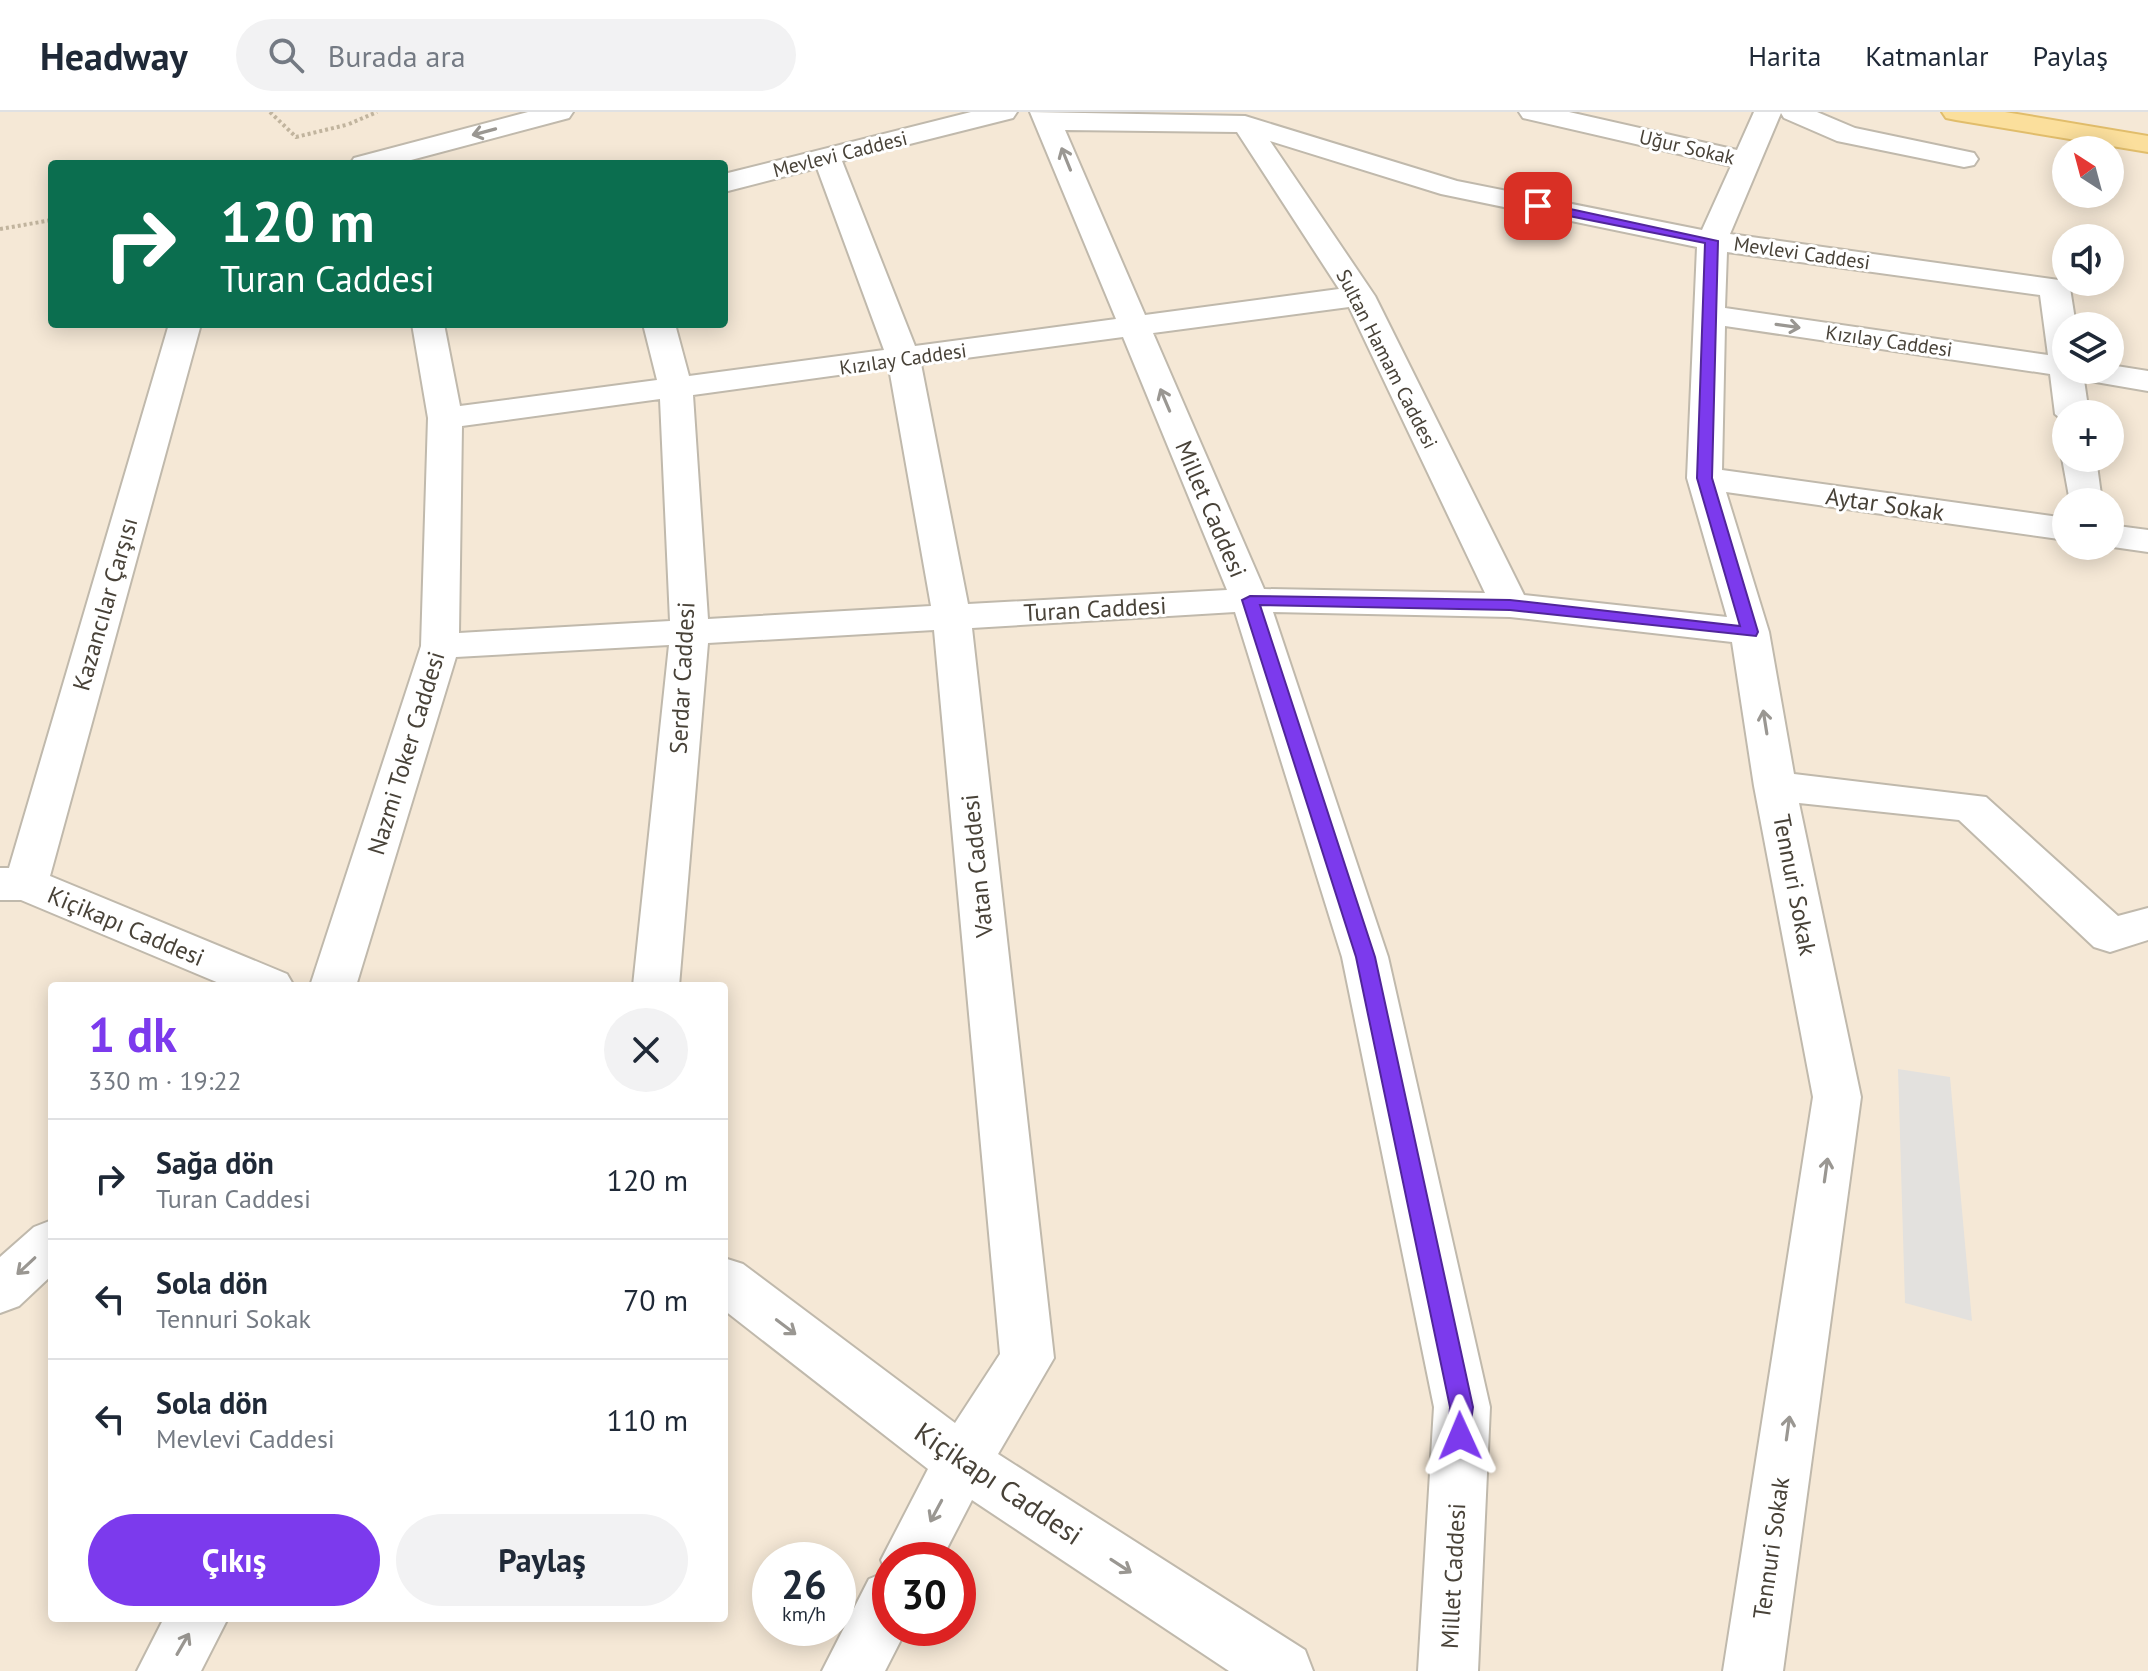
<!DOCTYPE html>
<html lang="tr">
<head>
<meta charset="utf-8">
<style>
	:root { --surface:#fff; --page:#f2f2f3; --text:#1f2937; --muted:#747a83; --line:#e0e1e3; --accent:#7c3aed }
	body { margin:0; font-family:"PT Sans",sans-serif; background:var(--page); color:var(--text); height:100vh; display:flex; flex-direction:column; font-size:30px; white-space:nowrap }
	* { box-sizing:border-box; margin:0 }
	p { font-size:26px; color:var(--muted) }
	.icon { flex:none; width:44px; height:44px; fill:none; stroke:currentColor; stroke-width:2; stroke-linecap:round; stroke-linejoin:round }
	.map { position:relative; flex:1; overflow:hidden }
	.side { position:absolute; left:48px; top:870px; width:680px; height:640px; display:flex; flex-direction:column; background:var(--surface); border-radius:8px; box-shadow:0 4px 20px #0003 }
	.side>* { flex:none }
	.banner { position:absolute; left:48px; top:48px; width:680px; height:168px; border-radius:8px; box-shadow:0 4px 20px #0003; background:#0b6e4f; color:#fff; overflow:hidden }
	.needle { width:52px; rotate:324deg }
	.fabs { position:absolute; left:2052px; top:24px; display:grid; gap:16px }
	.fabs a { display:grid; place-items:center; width:72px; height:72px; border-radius:50%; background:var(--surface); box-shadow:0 4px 20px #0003; font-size:40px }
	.speed { position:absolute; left:752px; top:1430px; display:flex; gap:16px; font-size:40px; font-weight:700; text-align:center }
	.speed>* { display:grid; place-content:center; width:104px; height:104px; border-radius:50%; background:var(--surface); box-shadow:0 4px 20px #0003; line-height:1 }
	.speed small { font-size:20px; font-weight:400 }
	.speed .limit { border:12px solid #d22; background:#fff; color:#111 }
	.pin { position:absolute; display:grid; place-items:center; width:68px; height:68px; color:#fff; margin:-34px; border-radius:16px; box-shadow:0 4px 12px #0006 }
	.me { position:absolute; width:88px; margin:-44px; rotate:359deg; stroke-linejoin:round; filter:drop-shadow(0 0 6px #0008) }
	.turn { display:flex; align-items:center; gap:28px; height:168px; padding:0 40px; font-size:36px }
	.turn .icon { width:104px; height:104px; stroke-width:2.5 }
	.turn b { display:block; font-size:56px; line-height:68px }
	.round { display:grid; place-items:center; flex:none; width:84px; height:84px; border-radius:42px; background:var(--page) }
	.overview { display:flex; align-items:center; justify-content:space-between; height:136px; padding:0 40px }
	h1 { font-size:48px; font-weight:700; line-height:60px; color:var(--accent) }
	.cta { display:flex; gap:16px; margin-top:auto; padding:16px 40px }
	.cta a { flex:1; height:92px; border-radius:48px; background:var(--accent); color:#fff; font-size:32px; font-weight:700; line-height:92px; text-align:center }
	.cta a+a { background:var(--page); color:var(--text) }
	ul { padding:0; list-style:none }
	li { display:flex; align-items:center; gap:24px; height:120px; padding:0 40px; border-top:2px solid var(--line) }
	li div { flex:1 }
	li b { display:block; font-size:30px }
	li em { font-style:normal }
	header { display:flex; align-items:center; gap:48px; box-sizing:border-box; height:112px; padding:0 40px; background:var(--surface); border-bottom:2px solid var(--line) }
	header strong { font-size:38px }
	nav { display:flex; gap:44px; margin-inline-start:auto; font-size:28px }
	.search { width:560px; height:72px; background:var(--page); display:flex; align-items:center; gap:20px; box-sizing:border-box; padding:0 28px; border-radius:44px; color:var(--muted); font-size:30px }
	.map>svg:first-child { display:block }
</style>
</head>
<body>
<header>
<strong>Headway</strong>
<div class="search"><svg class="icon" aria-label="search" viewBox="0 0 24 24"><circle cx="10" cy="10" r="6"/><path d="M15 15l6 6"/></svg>Burada ara</div>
<nav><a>Harita</a><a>Katmanlar</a><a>Paylaş</a></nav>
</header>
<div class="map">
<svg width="2148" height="1559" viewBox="0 0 2148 1559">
	<rect width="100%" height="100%" fill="#f4f1ea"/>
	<path fill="#f5e8d6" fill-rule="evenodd" d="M0,0h2148v1559h-2148zM2066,38h44v44h-44zM52,52h672v160h-672zM2066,126h44v44h-44zM2066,214h44v44h-44zM2066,302h44v44h-44zM2066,390h44v44h-44zM52,874h672v632h-672zM770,1448h68v68h-68zM890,1448h68v68h-68z"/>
	<path fill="#e3e1de" d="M1898,957l52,8 22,244 -67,-18z"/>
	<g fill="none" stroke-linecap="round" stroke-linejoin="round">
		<defs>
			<path id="street" d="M528,0h45l-4,6 -173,46h-46l4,-6z
				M971,0h46l-4,6 -171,43 73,185 201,-27 -86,-207 215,4 212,65 245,49 29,-64 -208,-48 -4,-6h50l168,38 17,-38h63l38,16 119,25 4,6 -4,6 -10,2 -127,-26 -53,-23 -3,-5 -51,121 336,47 4,7 6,38h-10v44h44v-5l38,6v20l-64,-11 5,34h-23v9l-11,-9 -5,-40 -325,-48 -3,144 344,48v22l-340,-48 43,140 25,142 192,23 132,119 30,-8v32l-38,12 -16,-5 -135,-127 -160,-17 62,294 -78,574h-60l90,-574 -59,-311 -22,-144 -222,-25 -237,-5 115,345 102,450 -12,264h-60l16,-264 -92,-450 -107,-345 -263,16 82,730 -56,96 307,196 8,21h-84l-257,-171 -31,60h-51v68h17l-22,43h-63l47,-92 17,-7 -5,-12 47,-91 -204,-159v-52l19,6 212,159 45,-69 -66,-724 -226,13 -29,343h-46l36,-341 -213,12 -100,329h-46l111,-340 7,-228 -16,-94h32l16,82 197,-26 -14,-56h32l14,52 195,-26 -67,-182 -93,24v-18zM1065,18l172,2 102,157 -194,26zM1270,29l171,53 256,53 -10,231 40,139 -203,-22 -149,-299zM1727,140l313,43 8,60 -323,-47zM1349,195l136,286 -221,-4 -111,-256zM1123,225l104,253 -259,14 -47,-240zM889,256l42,238 -223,13 -15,-224zM660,287l10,222 -211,12 3,-207z
				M169,212h32l-151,552 237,98 7,12h-68l-205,-86h-21v-32h9z
				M2066,340v6h30l6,44h-32l-8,-44z
				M2110,413l38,5v22l-42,-6h4z
				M52,1108v55l-33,31 -19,7v-56l34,-30z
				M164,1506h64l-27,53h-64z"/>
			<path id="primary" d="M1942,0h63l143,24v16l-192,-32 -10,-2z"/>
		</defs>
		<use href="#street" stroke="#c0b9ac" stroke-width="4"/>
		<use href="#primary" stroke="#e1bd6b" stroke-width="4"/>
		<path stroke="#c1b49e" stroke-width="4" stroke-dasharray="3 3" stroke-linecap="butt" d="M270,0l26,25 50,-12
			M349,12l28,-12
			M0,117l52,-9"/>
		<use href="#street" fill="#fff" fill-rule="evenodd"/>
		<use href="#primary" fill="#fbdf9c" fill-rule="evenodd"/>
	</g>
	<defs><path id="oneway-shaft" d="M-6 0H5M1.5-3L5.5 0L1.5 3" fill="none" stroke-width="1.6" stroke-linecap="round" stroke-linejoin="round" transform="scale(2)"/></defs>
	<g stroke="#9a9792">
		<use href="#oneway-shaft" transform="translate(484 20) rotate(165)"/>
		<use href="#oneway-shaft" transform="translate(1066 47) rotate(-112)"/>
		<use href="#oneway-shaft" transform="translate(1788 214) rotate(8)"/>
		<use href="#oneway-shaft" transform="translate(1165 288) rotate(-113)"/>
		<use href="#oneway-shaft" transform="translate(1765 610) rotate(-99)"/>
		<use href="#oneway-shaft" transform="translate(1826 1058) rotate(-82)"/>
		<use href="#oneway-shaft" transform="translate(26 1154) rotate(137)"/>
		<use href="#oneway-shaft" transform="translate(786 1215) rotate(37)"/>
		<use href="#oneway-shaft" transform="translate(1788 1316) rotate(-82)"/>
		<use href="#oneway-shaft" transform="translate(936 1399) rotate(118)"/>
		<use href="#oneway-shaft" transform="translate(1121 1454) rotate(33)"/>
		<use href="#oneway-shaft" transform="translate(183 1532) rotate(-60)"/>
	</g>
	<path fill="#7c3aed" stroke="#51269a" stroke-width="2" d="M1538,90l180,39 -6,237 46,154 -2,4 -246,-26 -250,-5 115,352 98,450 -5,36 -8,4 -8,-4 -4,-7 2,-29 -94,-450 -114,-357 8,-4 260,4 230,26 -43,-148 8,-235 -171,-34 -2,-3z"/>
	<g text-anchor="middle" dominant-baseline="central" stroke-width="6" stroke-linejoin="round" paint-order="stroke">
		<g font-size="20" fill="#484238" stroke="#fff">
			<text transform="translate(1687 35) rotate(13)">Uğur Sokak</text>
			<text transform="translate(840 42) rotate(-14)">Mevlevi Caddesi</text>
			<text transform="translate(1802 141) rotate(8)">Mevlevi Caddesi</text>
			<text transform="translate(1889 229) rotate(8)">Kızılay Caddesi</text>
			<text transform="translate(903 247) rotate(-8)">Kızılay Caddesi</text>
			<text transform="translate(1387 247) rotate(63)">Sultan Hamam Caddesi</text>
		</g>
		<g font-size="24" fill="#484238" stroke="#fff">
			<text transform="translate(1885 392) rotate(8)">Aytar Sokak</text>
			<text transform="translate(1211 397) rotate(67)">Millet Caddesi</text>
			<text transform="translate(105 492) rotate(-74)">Kazancılar Çarşısı</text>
			<text transform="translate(1095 497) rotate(-3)">Turan Caddesi</text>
			<text transform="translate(682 566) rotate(-87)">Serdar Caddesi</text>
			<text transform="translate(406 641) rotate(-73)">Nazmi Toker Caddesi</text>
			<text transform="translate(977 754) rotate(-96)">Vatan Caddesi</text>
			<text transform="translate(1795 773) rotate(79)">Tennuri Sokak</text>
			<text transform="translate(126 814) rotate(23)">Kiçikapı Caddesi</text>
			<text transform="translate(1771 1436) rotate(-82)">Tennuri Sokak</text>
			<text transform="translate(1453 1464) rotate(-87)">Millet Caddesi</text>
		</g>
		<g font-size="28" fill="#484238" stroke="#fff">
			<text transform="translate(999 1371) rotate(34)">Kiçikapı Caddesi</text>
		</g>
	</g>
</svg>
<div class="fabs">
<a><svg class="needle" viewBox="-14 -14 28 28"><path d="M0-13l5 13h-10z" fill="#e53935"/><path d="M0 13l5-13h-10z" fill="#747a83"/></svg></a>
<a><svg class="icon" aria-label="sound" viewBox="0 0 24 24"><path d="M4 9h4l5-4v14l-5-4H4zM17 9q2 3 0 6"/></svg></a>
<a><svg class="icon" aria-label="layers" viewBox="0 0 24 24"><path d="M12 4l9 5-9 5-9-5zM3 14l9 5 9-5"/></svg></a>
<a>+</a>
<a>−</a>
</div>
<div class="speed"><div>26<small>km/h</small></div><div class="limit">30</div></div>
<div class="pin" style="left:1538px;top:94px;background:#d93025"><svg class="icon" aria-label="arrive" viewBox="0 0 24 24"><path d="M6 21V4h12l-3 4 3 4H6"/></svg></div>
<svg class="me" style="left:1460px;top:1324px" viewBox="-20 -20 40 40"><path d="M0-17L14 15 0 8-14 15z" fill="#7c3aed" stroke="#fff" stroke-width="4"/></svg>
<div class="banner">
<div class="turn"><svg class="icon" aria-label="right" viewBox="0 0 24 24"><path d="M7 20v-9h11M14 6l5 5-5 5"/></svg><div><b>120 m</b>Turan Caddesi</div></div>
</div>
<section class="side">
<div class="overview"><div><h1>1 dk</h1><p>330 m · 19:22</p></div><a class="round"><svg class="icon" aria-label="close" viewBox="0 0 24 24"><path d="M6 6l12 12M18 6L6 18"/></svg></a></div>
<ul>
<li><svg class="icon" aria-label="right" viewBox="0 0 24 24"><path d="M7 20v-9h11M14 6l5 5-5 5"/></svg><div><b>Sağa dön</b><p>Turan Caddesi</p></div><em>120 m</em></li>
<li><svg class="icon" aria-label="left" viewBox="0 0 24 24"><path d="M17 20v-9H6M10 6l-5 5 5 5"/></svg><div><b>Sola dön</b><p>Tennuri Sokak</p></div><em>70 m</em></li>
<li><svg class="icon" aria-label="left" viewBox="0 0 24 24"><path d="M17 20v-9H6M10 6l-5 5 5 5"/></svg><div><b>Sola dön</b><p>Mevlevi Caddesi</p></div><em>110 m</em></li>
</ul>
<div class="cta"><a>Çıkış</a><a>Paylaş</a></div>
</section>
</div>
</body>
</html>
